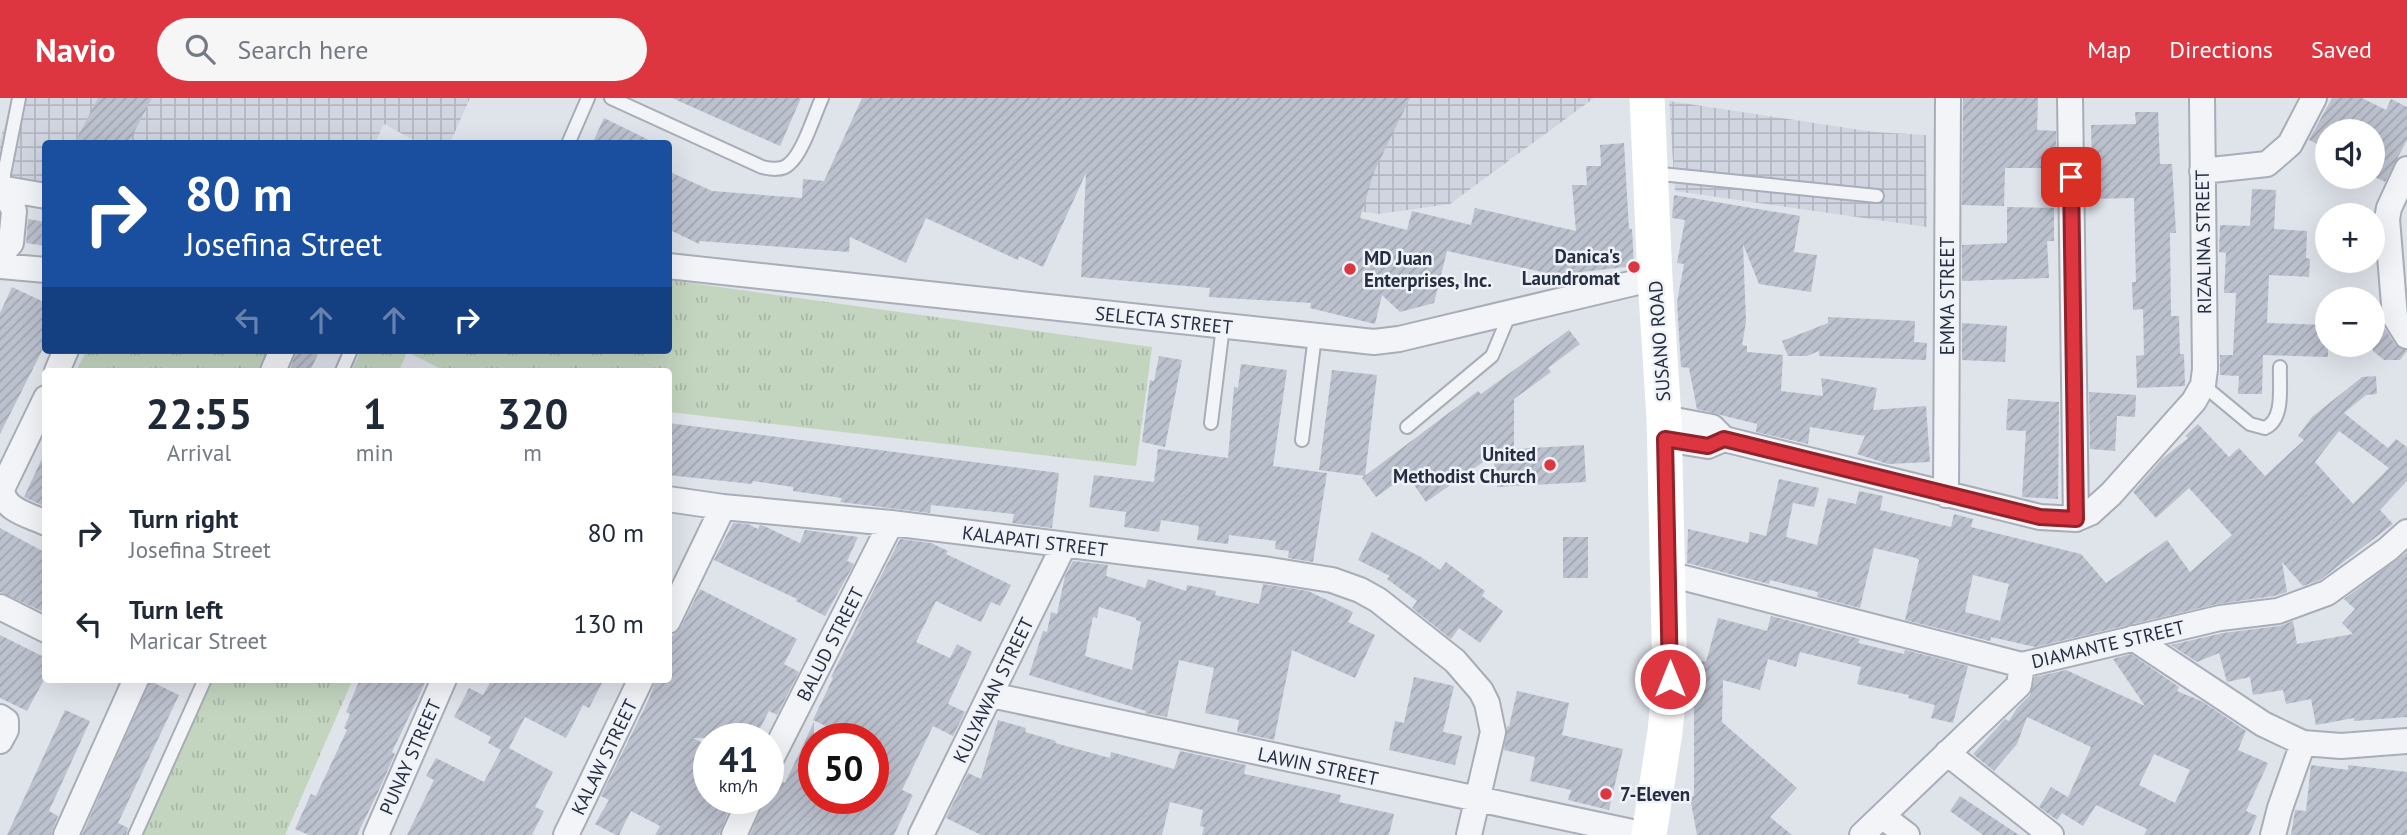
<!DOCTYPE html>
<html lang="en">
<head>
<meta charset="utf-8">
<style>
	:root { --surface:#fff; --page:#f6f6f7; --text:#1f2937; --muted:#747a83; --accent:#dd3641 }
	body { margin:0; font-family:"PT Sans",sans-serif; background:var(--page); color:var(--text); height:100vh; display:flex; flex-direction:column; font-size:26px; white-space:nowrap }
	* { box-sizing:border-box; margin:0 }
	p { font-size:23px; color:var(--muted) }
	.icon { flex:none; width:38px; height:38px; fill:none; stroke:currentColor; stroke-width:2; stroke-linecap:round; stroke-linejoin:round }
	.map { position:relative; flex:1; overflow:hidden }
	.panel { position:absolute; left:42px; top:270px; width:630px; height:315px; display:flex; flex-direction:column; background:var(--surface); border-radius:7px; box-shadow:0 7px 28px #0002 }
	.panel>* { flex:none }
	.guide { position:absolute; left:42px; top:42px; width:630px; height:214px; border-radius:7px; box-shadow:0 7px 28px #0002; background:#1a4fa0; color:#fff; overflow:hidden }
	.fabs { position:absolute; left:2315px; top:21px; display:grid; gap:14px }
	.fabs a { display:grid; place-items:center; width:70px; height:70px; border-radius:50%; background:var(--surface); box-shadow:0 7px 28px #0002; font-size:35px }
	.speed { position:absolute; left:693px; top:625px; display:flex; gap:14px; font-size:35px; font-weight:700; text-align:center }
	.speed>* { display:grid; place-content:center; width:91px; height:91px; border-radius:50%; background:var(--surface); box-shadow:0 7px 28px #0002; line-height:1 }
	.speed small { font-size:18px; font-weight:400 }
	.speed .limit { border:10px solid #d22; background:#fff; color:#111 }
	.pin { position:absolute; display:grid; place-items:center; width:60px; height:60px; color:#fff; margin:-30px; border-radius:14px; box-shadow:0 4px 10px #0006 }
	.me { position:absolute; width:77px; margin:-38px; rotate:0deg; stroke-linejoin:round; filter:drop-shadow(0 0 5px #0008) }
	.turn { display:flex; align-items:center; gap:24px; height:147px; padding:0 28px; font-size:32px }
	.turn .icon { width:91px; height:91px; stroke-width:2.5 }
	.turn b { display:block; font-size:49px; line-height:60px }
	.lanes { display:flex; align-items:center; height:66px; padding:0 28px; background:#0003; justify-content:center; gap:35px; direction:ltr }
	.lanes .off { opacity:.35 }
	.eta { display:flex; justify-content:space-evenly; align-items:center; height:119px; text-align:center }
	.eta b { font-size:42px; font-weight:700; line-height:49px }
	ul { padding:0; list-style:none }
	li { display:flex; align-items:center; gap:21px; height:91px; padding:0 28px }
	li div { flex:1 }
	li b { display:block; font-size:26px }
	li em { font-style:normal }
	header { display:flex; align-items:center; gap:42px; box-sizing:border-box; height:98px; padding:0 35px; background:var(--accent); color:#fff }
	header strong { font-size:33px }
	nav { display:flex; gap:38px; margin-inline-start:auto; font-size:24px }
	.search { width:490px; height:63px; background:var(--page); display:flex; align-items:center; gap:18px; box-sizing:border-box; padding:0 24px; border-radius:38px; color:var(--muted); font-size:26px }
	.map>svg:first-child { display:block }
</style>
</head>
<body>
<header>
<strong>Navio</strong>
<div class="search"><svg class="icon" aria-label="search" viewBox="0 0 24 24"><circle cx="10" cy="10" r="6"/><path d="M15 15l6 6"/></svg>Search here</div>
<nav><a>Map</a><a>Directions</a><a>Saved</a></nav>
</header>
<div class="map">
<svg width="2407" height="737" viewBox="0 0 2407 737">
	<defs>
		<pattern id="industrial-grid" width="8" height="8" patternUnits="userSpaceOnUse" patternTransform="scale(1.75)"><rect width="8" height="8" fill="#d1d5df"/><path d="M0 4h8M4 0v8" fill="none" stroke="#b3b7c1"/></pattern>
		<pattern id="grass-tufts" width="24" height="20" patternUnits="userSpaceOnUse" patternTransform="scale(1.75)"><rect width="24" height="20" fill="#c3d5bf"/><path d="M3 7l-1-3M5 7V3M7 7l1-3M15 17l-1-3M17 17v-4M19 17l1-3" fill="none" stroke="#a7b7a5"/></pattern>
		<pattern id="building-hatch" width="6" height="6" patternUnits="userSpaceOnUse" patternTransform="scale(1.75)"><rect width="6" height="6" fill="#bcc1ce"/><path d="M-1 1l2-2M0 6l6-6M5 7l2-2" fill="none" stroke="#a1a6b2"/></pattern>
	</defs>
	<rect width="100%" height="100%" fill="#dfe3ea"/>
	<path fill="url(#industrial-grid)" d="M14,0h456l-20,45h-31l-35,-19 -9,19 -329,1 -1,43 -45,-8v-39z
		M1282,0h312l-144,106 -71,10 -146,-19z
		M1669,3l205,31 52,3 1,92 -252,-36z"/>
	<path fill="url(#grass-tufts)" d="M669,182l483,67 -16,119 -467,-54 -1,-41h-223l-38,-19 -8,19h-39l-7,-3 8,-18h307z
		M87,252h188l-9,21h-190z
		M212,581h141l-68,156h-143z"/>
	<path fill="url(#building-hatch)" fill-rule="evenodd" d="M98,0h54l-24,46h-54z
		M672,0h129l-21,48z
		M862,0h548l-36,74 -14,46 47,12 5,-19 59,14 4,-17 101,23 -4,-46h15l-1,-19h15l-1,-21 24,-2 5,86h3l2,37 -79,9 -108,-24 -13,52 -34,9 -18,-17 -7,29 -65,-16 1,-5 -102,-6 1,-9 -129,-11 5,-104 -43,94 -24,-11 -1,4 -92,-42 -20,45 -56,-26 -1,15 -149,-11 -1,3 -31,-15v-58l44,20 90,7 1,-19 21,2z
		M1963,0h75l-1,32 19,1v37h-51l-1,38 -42,-1z
		M2332,0h30l24,12 5,-11 16,8v33l-22,42 -12,-6v-45h-45v18l-19,-9z
		M2135,14h23l2,52h12l4,69h-6l1,83h8l1,38h4l1,32 -48,2 -1,-32 8,-1 -1,-46 -10,1 -1,-28h4l-2,-84 -44,1 -1,-33h3l-1,-41 45,-1z
		M604,20l53,26h-65z
		M2252,91l24,1 -2,39 33,2 -1,27 4,1 -1,18 -40,-2 -2,48 61,2v32l-65,-2 -1,39h-24l1,-18 -19,-1v-20h13l3,-62h-12l2,-40 -7,-1 1,-27 30,1z
		M1674,97l126,21 -6,36 23,3 -6,37 -52,-8 -16,-40 3,78 -4,23 5,1v6l36,3 -2,36 42,5 -2,-18 56,10 -4,22 53,-4 4,56 -42,2 -31,-10 8,-18 -55,-9 -2,17 -52,-12 1,-8 -60,-15 -8,-41 -8,-1 -4,-65 7,-38 -7,-1 8,-43 -13,-2z
		M2007,109l47,1v33h-7l2,37 -87,3v-36l45,-2z
		M28,121l18,3v24l-20,-3z
		M12,189l34,16v40l-46,91v-121z
		M1828,219l87,4 -1,21 13,1 -1,17 -107,-4v-5l-12,5h-19l-6,-15 46,-18z
		M2373,221l12,10 10,15 12,7 -7,9h-16l-11,-9z
		M1962,225l45,3 -2,36 -43,-2z
		M1569,232l11,14 -32,24 3,4 -37,27v50l70,-4 2,37 -89,5 -4,-32 -67,47 -19,-27 -31,22 -14,-19 116,-87 3,3z
		M297,252h23l-10,21h-21z
		M1159,258l23,4 -17,87 -23,-5 8,-62 4,1z
		M1241,266l46,6 -14,96 54,7 -14,89 -25,-4 1,-7 -14,-2 1,-8 -47,-6 -1,9 -31,-4 2,-14 -38,-6 -2,12 -35,-5 2,-15 -37,-5 5,-32 60,7 4,-33 70,9 6,-71 4,1z
		M1332,272l45,5 -12,101 -46,-6z
		M2376,278l1,18 -11,1 -22,18 44,35 8,-9 11,8v34l-27,29 13,14 -73,56 -17,6 -21,-24 5,30 -13,4 -57,8 -182,43 -44,-10 -1,4 -85,-21 14,-60 -3,-2 -42,-10 -14,60 -43,-11 1,-5 -48,-12 -1,4 -82,-21 1,-34 60,14 2,-11 16,4 13,-57 40,9 -5,19 -21,-4 -7,34 31,8 11,-47 28,6 3,-13 24,5 -3,14 71,17 3,-13 19,5 -2,8 110,27 25,29 61,-43 23,32 42,-37 -43,-47 -33,30 -23,-26 29,-33 26,-21 -3,-2 13,-12 31,33 10,-9 26,28 39,-36 -6,-4 14,-19 50,-40zM2339,333l50,37 -36,36 -38,-42zM1973,477l36,9 -9,37 -35,-9z
		M2089,294l47,3 -1,22 -18,-1 -2,35 -25,-2z
		M2008,301l51,3 -1,97 -36,-2 4,-66 -20,-1z
		M668,325l391,50 -7,55 -40,-5 2,-9 -83,-9 -1,8 -90,-11 2,-4 -49,-7v-4l-40,-6 -1,3 -84,-9z
		M46,352v57l-22,-10z
		M733,425l15,1 10,5 2,-4 4,1 36,17 5,-13 53,7 -11,24 7,3 -29,52 -29,-15 1,-2 -83,-39z
		M0,430l46,25v60l-46,-21z
		M1372,434l49,25 19,13 6,-8 39,29 -3,5 21,15 -23,32 -21,-15 -8,11 -39,-31 5,-7 -30,-22 3,-3 -32,-16z
		M1563,439h25v41h-25z
		M900,441l31,4 17,8 -2,3 65,31 -11,21 -9,-4 -10,20 -45,-21 -20,41 34,16 7,-14 15,8 -24,52 17,8 -12,24 -20,-10 -31,64 11,5 -19,40h-144l16,-37h2v-18l6,-2 11,5 29,-61v76h59v-60h-21l-39,-18 20,-42 -2,-1 28,-55 -1,-1z
		M2407,454v165l-53,4v-3l-38,7 -5,-26 -25,5 -3,-14 -30,5 -3,-18 -23,5 -8,-29 -22,9 -26,-17 52,-12 57,-7 13,-5 4,23 56,-10 -11,-11 13,-14 -11,-10z
		M1073,463l35,4 -2,11 39,12 3,-9 38,12 1,-6 29,6 -1,4 44,9 4,-20 45,7 45,21 -5,10 27,13 -20,43 -63,-28 -18,90 -37,-8 2,-12 -34,-7 9,-45 -35,-8 -12,57 -22,-4 1,-2 -117,-36 14,-44 4,1 4,-20 6,2 8,-38zM1099,509l37,11v2l5,2 -9,48 -47,-14 8,-39 4,1z
		M700,491l97,50 -13,25 15,8 -22,43 -8,-4 -14,27h-62l16,8v52l21,10 -11,27h-64l5,-9 -29,-15 -12,24h-3l-21,-11 14,-24 -8,-4 49,-99 6,-18h12v-39l13,-13z
		M1771,518l89,23 -2,4 46,11 1,-4 63,16 -15,57 -22,-5 4,-13 -27,-7 1,-3 -52,-11 4,-17 -61,-15 -4,15 -28,-8 -8,31 -37,-10 -1,42 75,66 -27,29 22,18h-95l-7,-38 4,-1v-137l12,3 12,-44 49,13z
		M0,537l46,23v18l-19,35 -27,-13z
		M2131,556l48,33 -2,4 26,11 43,29 -8,19 30,13 -22,48 11,5 -8,19h-105l3,-6 -51,-24 -13,21 -21,-13 -5,7 -18,-13 12,-20 17,10 23,-50 -64,-30 -10,27 -23,27 -21,-17 32,-35 4,2 8,-13 13,-13 5,-18 31,-7 79,36 -32,-47zM2154,656l36,16 -15,33 -36,-18z
		M1414,579l40,9 -11,46 19,4 -7,29 -66,-15 6,-29 9,2z
		M360,581h67l-35,73 3,2 -17,38 -21,43h-48l-14,-6 16,-35 5,2 31,-66 -3,-2 6,-14 -4,-2z
		M492,581h112l-15,29 -6,-3 -17,33 -41,-21 -16,31 44,24 -18,35 9,4 -12,24h-125l27,-55 -8,-4 10,-18 48,24 17,-32 -13,-7 3,-6 -37,-20 15,-29 14,7z
		M150,583l29,14 -61,128 10,5 -2,7h-44z
		M1517,593l52,12 -7,32 61,14 -14,61 -41,-10 3,-10 -41,-9 5,-24 -31,-7 3,-24 2,1z
		M65,612l25,11 -41,90 9,5 -7,19h-44z
		M998,622l28,8 -1,4 31,9 -1,2 55,15 1,-6 63,17 6,-18 66,14 -2,9 97,21 -2,7 55,12 -5,21h-187l2,-8 -4,-1 3,-16 -33,-8 -8,33h-181l-35,-17 22,-45 13,6z
		M2311,667l37,5v-5l59,7v63h-116l4,-25 11,1z
		M1960,698l59,39h-36l-33,-24z"/>
	<g fill="none" stroke-linecap="round" stroke-linejoin="round">
		<defs>
			<path id="lane" d="M611,0l151,69c9,2 20,4 27,-3 14,-11 25,-49 33,-66
				M568,46l20,-46
				M1651,75l226,23
				M4,91v-15l15,-76
				M342,273l9,-21
				M2203,287l47,39 15,4c20,-9 14,-42 15,-61
				M1211,325l12,-97
				M1407,329l85,-71 18,-43
				M1302,342l13,-104
				M135,737l70,-156"/>
			<path id="street" d="M2070,0l6,421
				M2407,71l-18,39 -2,11 8,98 12,19
				M2202,73l65,-7 23,-20 24,-46
				M0,90l46,8
				M0,95l4,-4 10,22 -3,32 -11,13
				M0,168l46,4
				M668,168l706,76 25,-3 256,-61
				M57,273l9,-21
				M273,273l9,-21
				M46,300l-44,91c1,21 27,26 44,34
				M1664,320l48,9 12,12 316,78 36,2 14,-6 21,-19 83,-93 9,-16 2,-16 -3,-271
				M1665,341l43,7 16,-7
				M1946,397l2,-397
				M668,401l55,8 168,16 379,47 62,10 28,10 18,10 77,61 26,30 6,12 6,29 -24,103
				M1669,476l353,91 198,-47 58,-7 49,-18 61,-44 19,-17
				M0,509l46,23
				M668,523l55,-114
				M2133,540l130,86 40,19 38,3 66,-5
				M991,597l655,140
				M0,619l6,4v9l-6,11
				M1947,655l104,82
				M768,667l123,-242
				M1882,718l25,19
				M66,737l70,-156
				M376,737l68,-156
				M566,737l75,-156
				M734,737l17,-37
				M921,737l143,-290
				M1862,737l157,-150 3,-20
				M2273,737l7,-27 23,-65"/>
		</defs>
		<use href="#lane" stroke="#a8adb8" stroke-width="16"/>
		<use href="#street" stroke="#a8adb8" stroke-width="28"/>
		<use href="#lane" stroke="#f2f4f8" stroke-width="12"/>
		<use href="#street" stroke="#f2f4f8" stroke-width="24"/>
		<path stroke="#fff" stroke-width="35" d="M1647,0l8,180 9,140 6,261 -5,53 -16,103"/>
	</g>
	<g fill="none" stroke-linecap="round" stroke-linejoin="round">
		<defs>
			<path id="route" d="M1670,581l-5,-240 43,7 16,-7 316,78 36,2 -5,-342"/>
		</defs>
		<use href="#route" stroke="#90232a" stroke-width="18"/>
		<use href="#route" stroke="#dd3641" stroke-width="12"/>
	</g>
	<g fill="#dd3641" stroke="#eff2f7" stroke-width="2.5">
		<circle cx="1634" cy="169" r="7"/>
		<circle cx="1350" cy="171" r="7"/>
		<circle cx="1550" cy="367" r="7"/>
		<circle cx="1606" cy="696" r="7"/>
	</g>
	<g text-anchor="middle" dominant-baseline="central" stroke-width="5" stroke-linejoin="round" paint-order="stroke">
		<g font-size="19" fill="#262e43" stroke="#eff2f7">
			<text transform="translate(2203 144) rotate(-91)">RIZALINA STREET</text>
			<text transform="translate(1947 198) rotate(-90)">EMMA STREET</text>
			<text transform="translate(1164 222) rotate(6)">SELECTA STREET</text>
			<text transform="translate(1659 243) rotate(-94)">SUSANO ROAD</text>
			<text transform="translate(1035 443) rotate(7)">KALAPATI STREET</text>
			<text transform="translate(830 546) rotate(-63)">BALUD STREET</text>
			<text transform="translate(2108 546) rotate(-13)">DIAMANTE STREET</text>
			<text transform="translate(993 592) rotate(-64)">KULYAWAN STREET</text>
			<text transform="translate(410 659) rotate(-66)">PUNAY STREET</text>
			<text transform="translate(604 659) rotate(-64)">KALAW STREET</text>
			<text transform="translate(1318 668) rotate(12)">LAWIN STREET</text>
		</g>
		<g font-size="19" font-weight="bold" fill="#262e43" stroke="#eff2f7" text-anchor="end">
			<text x="1620" y="158">Danica's<tspan x="1620" dy="22">Laundromat</tspan></text>
			<text x="1364" y="160" text-anchor="start">MD Juan<tspan x="1364" dy="22">Enterprises, Inc.</tspan></text>
			<text x="1536" y="356">United<tspan x="1536" dy="22">Methodist Church</tspan></text>
			<text x="1620" y="696" text-anchor="start">7-Eleven</text>
		</g>
	</g>
</svg>
<div class="fabs">
<a><svg class="icon" aria-label="sound" viewBox="0 0 24 24"><path d="M4 9h4l5-4v14l-5-4H4zM17 9q2 3 0 6"/></svg></a>
<a>+</a>
<a>−</a>
</div>
<div class="speed"><div>41<small>km/h</small></div><div class="limit">50</div></div>
<div class="pin" style="left:2071px;top:79px;background:#d93025"><svg class="icon" aria-label="arrive" viewBox="0 0 24 24"><path d="M6 21V4h12l-3 4 3 4H6"/></svg></div>
<svg class="me" style="left:1670px;top:581px" viewBox="-20 -20 40 40"><circle r="17" fill="#dd3641" stroke="#fff" stroke-width="3"/><path d="M0-11L8 9 0 5-8 9z" fill="#fff"/></svg>
<div class="guide">
<div class="turn"><svg class="icon" aria-label="right" viewBox="0 0 24 24"><path d="M7 20v-9h11M14 6l5 5-5 5"/></svg><div><b>80 m</b>Josefina Street</div></div>
<div class="lanes"><svg class="icon off" aria-label="left" viewBox="0 0 24 24"><path d="M17 20v-9H6M10 6l-5 5 5 5"/></svg><svg class="icon off" aria-label="ahead" viewBox="0 0 24 24"><path d="M12 20V5M6 11l6-6 6 6"/></svg><svg class="icon off" aria-label="ahead" viewBox="0 0 24 24"><path d="M12 20V5M6 11l6-6 6 6"/></svg><svg class="icon" aria-label="right" viewBox="0 0 24 24"><path d="M7 20v-9h11M14 6l5 5-5 5"/></svg></div>
</div>
<section class="panel">
<div class="eta">
<div><b>22:55</b><p>Arrival</p></div>
<div><b>1</b><p>min</p></div>
<div><b>320</b><p>m</p></div>
</div>
<ul>
<li><svg class="icon" aria-label="right" viewBox="0 0 24 24"><path d="M7 20v-9h11M14 6l5 5-5 5"/></svg><div><b>Turn right</b><p>Josefina Street</p></div><em>80 m</em></li>
<li><svg class="icon" aria-label="left" viewBox="0 0 24 24"><path d="M17 20v-9H6M10 6l-5 5 5 5"/></svg><div><b>Turn left</b><p>Maricar Street</p></div><em>130 m</em></li>
</ul>
</section>
</div>
</body>
</html>
